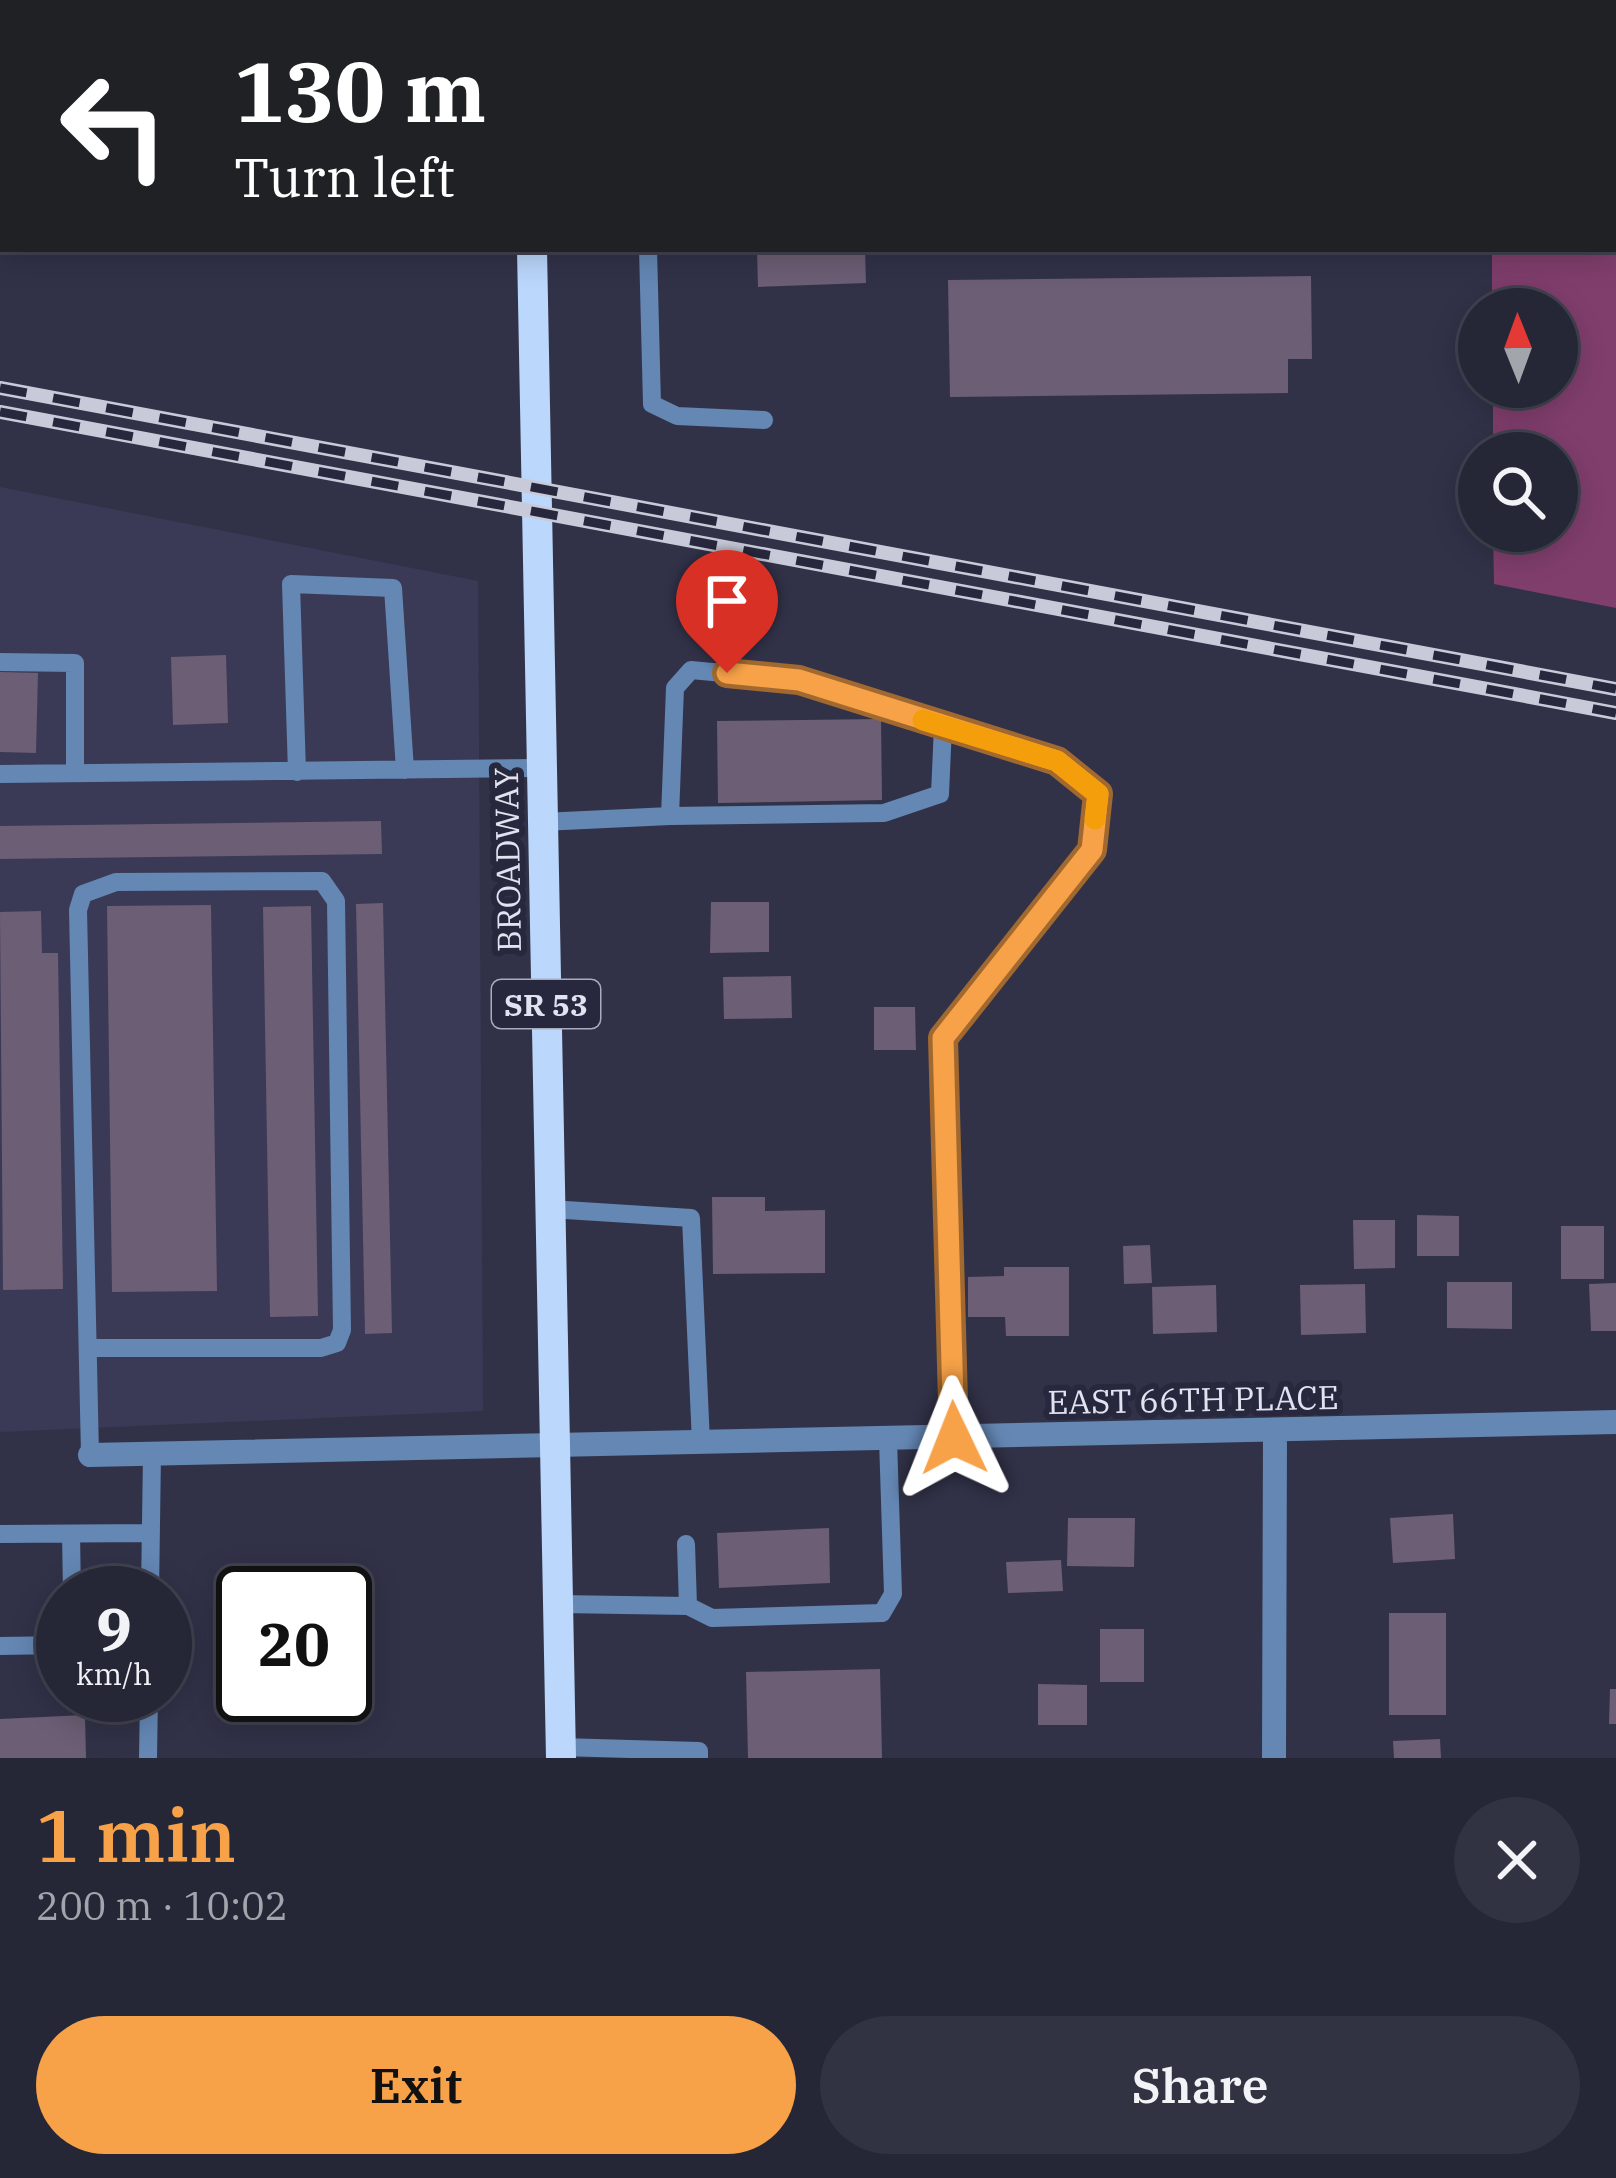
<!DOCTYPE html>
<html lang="en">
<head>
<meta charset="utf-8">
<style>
	:root { --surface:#252636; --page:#313242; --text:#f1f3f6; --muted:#a3a5ad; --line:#424351; --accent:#f7a248 }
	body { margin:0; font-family:"IBM Plex Serif",serif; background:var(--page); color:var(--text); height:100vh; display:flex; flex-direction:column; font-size:45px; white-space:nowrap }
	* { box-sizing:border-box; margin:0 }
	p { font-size:39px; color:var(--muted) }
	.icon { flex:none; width:66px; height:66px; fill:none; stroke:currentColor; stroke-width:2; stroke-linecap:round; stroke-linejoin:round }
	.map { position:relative; height:1758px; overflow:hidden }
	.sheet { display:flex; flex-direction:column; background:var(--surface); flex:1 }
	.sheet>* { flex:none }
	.hud { position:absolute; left:0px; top:0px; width:1617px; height:252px; box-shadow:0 6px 30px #0003,0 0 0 3px var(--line); background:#202124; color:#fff; overflow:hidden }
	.needle { width:78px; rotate:359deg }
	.tools { position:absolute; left:1458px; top:288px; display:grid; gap:24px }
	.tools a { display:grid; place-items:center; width:120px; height:120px; border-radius:50%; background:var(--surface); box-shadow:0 6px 30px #0003,0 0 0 3px var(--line); font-size:60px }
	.speed { position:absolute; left:36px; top:1566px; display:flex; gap:24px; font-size:60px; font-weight:700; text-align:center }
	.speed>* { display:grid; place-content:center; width:156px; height:156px; border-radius:50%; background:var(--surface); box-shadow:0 6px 30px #0003,0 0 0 3px var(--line); line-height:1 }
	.speed small { font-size:30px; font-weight:400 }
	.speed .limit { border:6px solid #111; border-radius:18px; background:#fff; color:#111 }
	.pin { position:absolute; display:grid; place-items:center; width:102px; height:102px; color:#fff; margin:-123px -51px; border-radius:50% 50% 50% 0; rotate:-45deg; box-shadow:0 0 12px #0007 }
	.pin .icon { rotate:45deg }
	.me { position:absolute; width:132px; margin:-66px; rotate:358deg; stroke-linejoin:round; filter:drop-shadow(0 0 9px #0008) }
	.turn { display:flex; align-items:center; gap:42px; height:252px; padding:0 36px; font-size:54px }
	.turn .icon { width:156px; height:156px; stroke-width:2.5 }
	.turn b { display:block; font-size:84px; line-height:102px }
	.round { display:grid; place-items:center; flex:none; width:126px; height:126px; border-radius:63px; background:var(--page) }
	.head { display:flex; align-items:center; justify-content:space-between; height:204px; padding:0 36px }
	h1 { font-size:72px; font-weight:600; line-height:90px; color:var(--accent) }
	.button { display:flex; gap:24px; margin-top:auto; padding:24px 36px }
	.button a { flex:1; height:138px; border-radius:72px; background:var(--accent); color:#111; font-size:48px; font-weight:600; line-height:138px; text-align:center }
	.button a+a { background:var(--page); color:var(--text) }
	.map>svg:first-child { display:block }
</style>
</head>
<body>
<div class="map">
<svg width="1616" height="1758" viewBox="0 0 1616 1758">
	<rect width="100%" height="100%" fill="#313248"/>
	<path fill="#3a3a56" d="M0,487l478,94 5,830 -483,21z"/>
	<path fill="#803e6d" d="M1490,0h126v608l-122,-24 -1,-53h64v-78h-64v-66h64v-78h-65v-60h122v-246z"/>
	<path fill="#6c5e75" d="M757,249h108l1,34 -108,4z
		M1311,276l1,83h-24v34l-338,4 -2,-117z
		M226,655l2,68 -55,2 -2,-68z
		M0,672l38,1 -2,80 -36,-1z
		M881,719l1,81 -164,3 -1,-82z
		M381,821l1,33 -382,5v-33z
		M711,902h58v50l-59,1z
		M383,903l9,430 -27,1 -9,-430z
		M211,905l6,386 -105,1 -5,-386z
		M311,906l7,410 -48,1 -7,-410z
		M41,911l1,42h16l5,336 -60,1 -3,-378z
		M791,976l1,42 -68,1 -1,-42z
		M874,1007h41l1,43h-42z
		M712,1197h53v14l60,-1v63l-112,1z
		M1417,1215l42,1v40h-42z
		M1353,1220h42v48l-41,1z
		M1561,1226h43v53h-43z
		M1150,1245l2,38 -28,1 -1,-38z
		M1004,1267h65v69h-63l-1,-19h-37v-40l36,-1z
		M1447,1282h65v47l-65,-1z
		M1616,1283v48h-25l-2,-47z
		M1365,1284l1,49 -65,2 -1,-50z
		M1216,1285l1,47 -64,2 -1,-47z
		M1453,1514l2,45 -62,4 -3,-45z
		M1068,1518h67l-1,49 -67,-1z
		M829,1528l1,55 -111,5 -2,-55z
		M1061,1560l2,31 -55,2 -2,-31z
		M1389,1613h57v102h-57z
		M1100,1629h44v53h-44z
		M880,1669l2,89h-134l-2,-86z
		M1038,1684l49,1v40h-49z
		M1610,1689h6v35h-7z
		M85,1715l1,43h-86v-39z
		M1440,1739l1,19h-47l-1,-17z"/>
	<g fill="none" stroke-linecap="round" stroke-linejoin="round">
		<path stroke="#6487b4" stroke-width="18" d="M640,0v3
			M648,249l4,155 25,12 87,4
			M0,662l75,1v110
			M297,772l-6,-188 102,4 12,182
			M0,774l541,-6
			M670,816l214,-3 56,-19 3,-68
			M542,822l128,-6 5,-128 16,-18 108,10 258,81 41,33 -6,56 -149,188 11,400
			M550,1209l141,9 10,225
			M88,1348h233l16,-5 5,-13 -6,-429 -14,-20 -206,1 -33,12 -5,16 12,545
			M0,1534l151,-1
			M71,1534l1,59
			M686,1544l2,62
			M150,1593l2,-139
			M559,1604l129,2 24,12 170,-5 11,-19 -5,-155
			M0,1646l63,-1
			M561,1747l138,4v7
			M148,1758l1,-63"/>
		<path stroke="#6487b4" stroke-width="24" d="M90,1455l1526,-33
			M1274,1758l1,-327"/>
		<path stroke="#bbd7fc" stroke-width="30" d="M526,0v3
			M532,249l29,1509"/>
		<defs>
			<path id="rail" d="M0,388l1616,301
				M0,412l1616,301"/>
		</defs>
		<use href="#rail" stroke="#c9cad9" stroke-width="14"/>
		<use href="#rail" stroke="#27283d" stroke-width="9" stroke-dasharray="27" stroke-linecap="butt"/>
	</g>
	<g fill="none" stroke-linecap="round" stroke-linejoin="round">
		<defs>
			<path id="route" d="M727,673l72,7 258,81 41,33 -6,56 -149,188 11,400"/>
		</defs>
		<use href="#route" stroke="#a1692f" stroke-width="30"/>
		<use href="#route" stroke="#f7a248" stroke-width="21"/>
		<path stroke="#f59e0b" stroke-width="21" d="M923,720l134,41 41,33 -3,25"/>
	</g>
	<g text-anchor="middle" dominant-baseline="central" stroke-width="12" stroke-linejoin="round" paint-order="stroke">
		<rect fill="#27283d" stroke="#aaabbb" stroke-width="3" x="492" y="980" width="108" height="48" rx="9"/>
		<g font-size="30" font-weight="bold" fill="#e2e3f1">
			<text x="546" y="1004">SR 53</text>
		</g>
		<g font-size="33" fill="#e2e3f1" stroke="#27283d">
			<text transform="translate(507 860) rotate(-91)">BROADWAY</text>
			<text transform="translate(1193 1399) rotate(-1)">EAST 66TH PLACE</text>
		</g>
	</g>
</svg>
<div class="tools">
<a><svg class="needle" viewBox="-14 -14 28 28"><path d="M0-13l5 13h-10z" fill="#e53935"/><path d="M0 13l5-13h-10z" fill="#a3a5ad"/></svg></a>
<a><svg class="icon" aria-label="search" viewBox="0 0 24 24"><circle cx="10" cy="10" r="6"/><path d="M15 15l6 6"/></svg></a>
</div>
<div class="speed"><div>9<small>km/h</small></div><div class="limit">20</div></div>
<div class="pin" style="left:727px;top:673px;background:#d93025"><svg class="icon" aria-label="arrive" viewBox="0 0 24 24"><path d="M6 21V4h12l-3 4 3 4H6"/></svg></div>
<svg class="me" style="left:954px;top:1438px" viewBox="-20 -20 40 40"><path d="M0-17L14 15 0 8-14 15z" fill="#f7a248" stroke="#fff" stroke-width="4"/></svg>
<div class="hud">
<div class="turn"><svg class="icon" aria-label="left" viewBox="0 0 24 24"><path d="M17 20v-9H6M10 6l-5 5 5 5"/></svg><div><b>130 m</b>Turn left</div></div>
</div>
</div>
<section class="sheet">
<div class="head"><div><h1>1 min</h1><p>200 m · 10:02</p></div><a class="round"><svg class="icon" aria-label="close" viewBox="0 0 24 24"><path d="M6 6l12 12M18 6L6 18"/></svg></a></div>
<div class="button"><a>Exit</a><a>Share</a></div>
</section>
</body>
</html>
